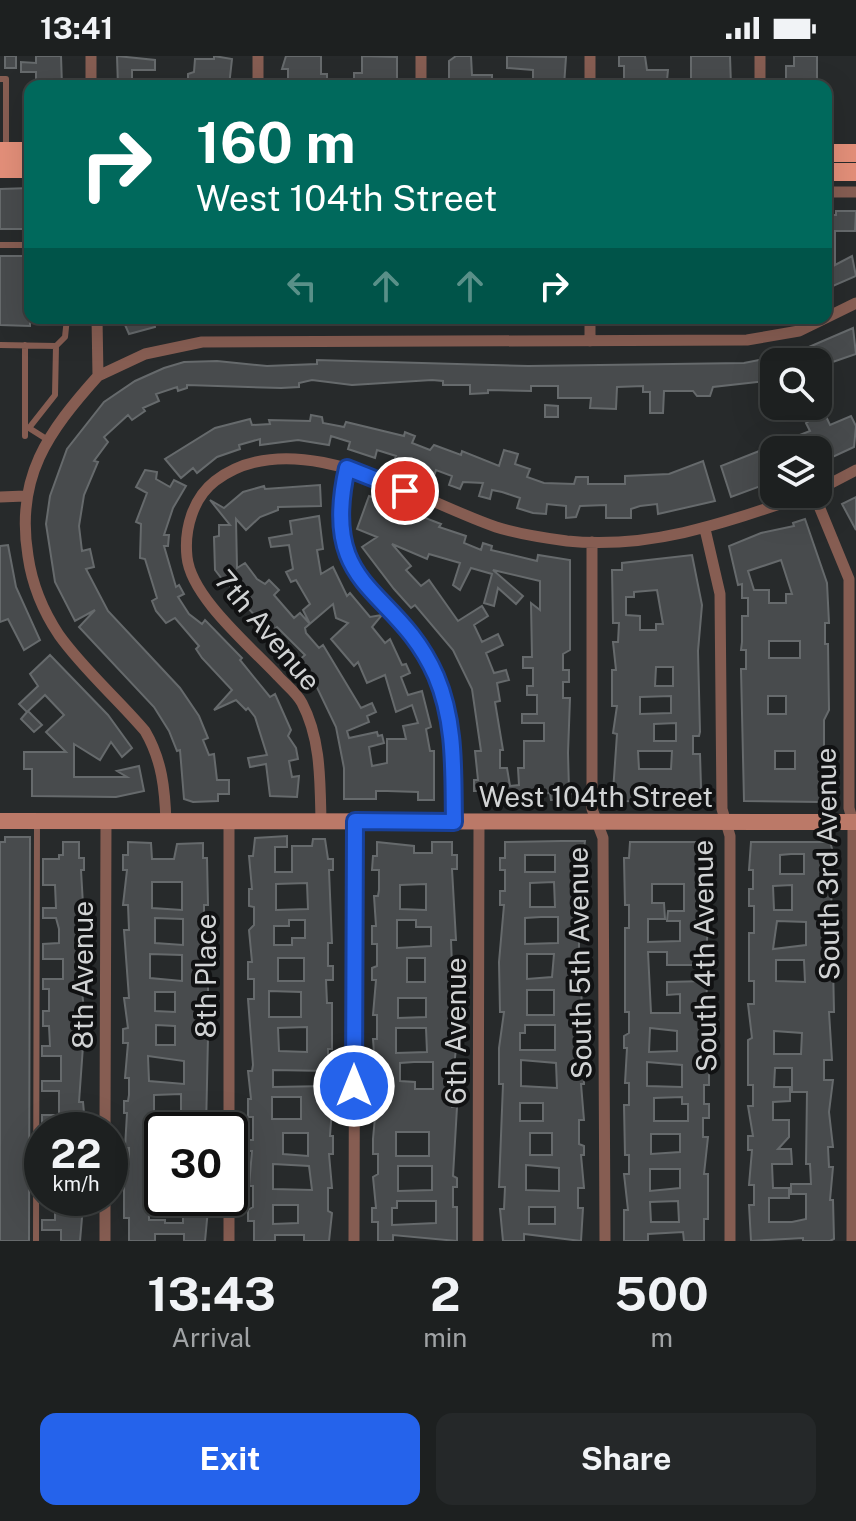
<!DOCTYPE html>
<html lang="en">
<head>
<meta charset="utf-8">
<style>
	:root { --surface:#1d2020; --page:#252829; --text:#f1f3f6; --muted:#a0a3a5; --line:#3b3e3e; --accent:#2563eb }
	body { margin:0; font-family:"Public Sans",sans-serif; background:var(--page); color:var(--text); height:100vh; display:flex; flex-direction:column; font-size:30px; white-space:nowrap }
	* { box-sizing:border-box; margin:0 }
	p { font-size:26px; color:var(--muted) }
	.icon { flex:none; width:44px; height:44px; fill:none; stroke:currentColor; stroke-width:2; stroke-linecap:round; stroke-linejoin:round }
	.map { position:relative; height:1185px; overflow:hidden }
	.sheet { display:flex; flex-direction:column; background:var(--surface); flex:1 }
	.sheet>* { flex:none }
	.guide { position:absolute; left:24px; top:24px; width:808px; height:244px; border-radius:16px; box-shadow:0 8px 32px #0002,0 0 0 2px var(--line); background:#00695c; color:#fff; overflow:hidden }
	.controls { position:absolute; left:760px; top:292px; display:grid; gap:16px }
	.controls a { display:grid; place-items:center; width:72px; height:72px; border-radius:16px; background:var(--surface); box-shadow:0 8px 32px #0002,0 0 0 2px var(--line); font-size:40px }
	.speed { position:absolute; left:24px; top:1056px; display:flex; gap:16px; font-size:40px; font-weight:700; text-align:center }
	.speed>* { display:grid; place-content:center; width:104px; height:104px; border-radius:50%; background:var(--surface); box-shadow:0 8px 32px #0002,0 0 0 2px var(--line); line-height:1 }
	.speed small { font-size:20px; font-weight:400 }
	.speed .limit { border:4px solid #111; border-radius:12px; background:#fff; color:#111 }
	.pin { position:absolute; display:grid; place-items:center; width:68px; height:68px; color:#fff; margin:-34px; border:4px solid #fff; border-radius:50%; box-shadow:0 2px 8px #0007 }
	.me { position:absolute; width:88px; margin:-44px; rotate:0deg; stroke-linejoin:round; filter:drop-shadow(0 0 6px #0008) }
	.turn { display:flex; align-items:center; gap:28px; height:168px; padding:0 40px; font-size:36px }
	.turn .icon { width:104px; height:104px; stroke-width:2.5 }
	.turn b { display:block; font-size:56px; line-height:68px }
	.lanes { display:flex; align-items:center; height:76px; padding:0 40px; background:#0003; justify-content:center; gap:40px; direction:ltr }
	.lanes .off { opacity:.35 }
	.eta { display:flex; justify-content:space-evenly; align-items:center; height:136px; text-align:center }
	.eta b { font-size:48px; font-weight:700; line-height:56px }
	.button { display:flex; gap:16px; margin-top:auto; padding:16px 40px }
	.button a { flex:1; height:92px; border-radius:16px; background:var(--accent); color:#fff; font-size:32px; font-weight:700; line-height:92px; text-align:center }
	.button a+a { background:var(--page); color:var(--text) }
	.status { display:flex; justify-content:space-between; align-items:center; height:56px; padding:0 40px; background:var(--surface); direction:ltr }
	.status svg { height:22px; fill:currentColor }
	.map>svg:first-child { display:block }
</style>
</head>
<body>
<div class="status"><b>13:41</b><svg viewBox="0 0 49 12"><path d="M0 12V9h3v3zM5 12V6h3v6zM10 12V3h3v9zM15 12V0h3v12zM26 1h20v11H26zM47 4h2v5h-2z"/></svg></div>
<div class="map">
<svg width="856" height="1185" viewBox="0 0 856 1185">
	<rect width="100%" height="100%" fill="#272a2b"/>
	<path fill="#484b4d" stroke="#666a6c" stroke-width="2" fill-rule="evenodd" d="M5,0h11v12h-11z
		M36,0h25l1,30h-26v-14h-15v-10l15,1z
		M117,0l38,4v10h-23v16h-14z
		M214,0l18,3 -3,27 -41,-3v-9l6,-2 1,-13h19z
		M286,0h35v18h6v10l-39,2v-17h-6z
		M362,0l35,1v29h-43v-13h8z
		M456,0h15l1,19h20v10l-43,1v-25z
		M507,0l59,1 -2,29 -31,-1v-15l-26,-2z
		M619,0h26l2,14h21l-1,10h-21v6h-22v-20h-5z
		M691,0h39l1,30h-40z
		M794,0h23v30h-31v-20h8z
		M30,132v41h-30v-40z
		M836,155h20l-1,20h-20v34l17,-9 4,20 -30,13v-74h10z
		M0,200h30v70l-30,-1z
		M122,262h32l1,9 -26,7z
		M853,272l3,26 -38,13v-5h-44v18l-61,7 -3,9h-13l-4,-5h-29l-1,22h-13v-21h-7v-6l-26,1 -1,22 -26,-1 1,-10h-33v-12h-27v5l-43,-1v3l-18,1v-9h-27v-4l-11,-1 -80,5 -40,-5 -13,3v4l-18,1 -94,-3v3l-9,3 -1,-4 -21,7 3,7 -16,7 2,3 -13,9 -4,-5 -24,22 4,5 -14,19 4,1 -14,33 -5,31 3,25 8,-2 4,18 -8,2 22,42 72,77 19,28 9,22 -5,2 6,15 5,-1 3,26h12v14h-11v7l-25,1 -9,-3 -4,-49 -3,1 -8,-20 -15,-24 -75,-80 16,-17 -20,11 -20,-39 -9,-58 4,-28 17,-47 37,-47 31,-21 29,-13 20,-6 33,-1 50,5 50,-2v-4l211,6 216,-3 51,-10z
		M545,349l13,1v11h-13z
		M824,356l6,13 21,-9 5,10 -2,21 -30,14 -5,-11h-45v31l-43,16 -10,-31 89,-35 -4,-8z
		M311,359l11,2 1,6 16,3 5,1 2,-5 58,14 1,-4 10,4 -3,7 18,7 4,-5 27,10 1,-4 37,15 5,-16 14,4 -3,10 15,5 -3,8 17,6 30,1 2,-7h12v7h37v-8l44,-2 34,-13 12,40 -57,13 -1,-10 -17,2 -9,3v9h-25v-13l-26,1 -4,11 -10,1v-12l-19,-2 -1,10 -13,-1 -16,-5 3,-10 -18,-6 -10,-2 -2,9 -11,-3 4,-13 -20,-1 -3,7 -11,-4 3,-9 -16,-6 -3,9 -16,-5 -23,-13 2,-5 -19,-6 -2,8 -27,-9 2,-7 -19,-6 -2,9 -31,-5 -38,5v-6l-21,6 1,4 -23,8 -20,16 -4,-5 -12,10 -16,-19 50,-31 35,-9 2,6 18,-1 -1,-4 41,1z
		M145,414l12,2 -1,7 14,8 4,-7 12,6 -13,22 -9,27h5l-1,11h-4l12,41 3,-2 5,9 -6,3 11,17 13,10 3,-4 37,38 -2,2 30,37 5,-3 16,36 -3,6 8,12 2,11 -9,2 3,16 7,-1 -2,21 -27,-1 -4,-32 -16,3 -2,-9 19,-3 -12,-38 -7,-9 -2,2 -10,-10 -22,10 18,-20 -30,-32 -6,-9 3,-3 -24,-28 -9,5 -10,-12 -4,-10 5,-3 -12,-39 -5,-1 1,-34 -5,-2 11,-29 -11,-6z
		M320,429l1,21 -43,1v3l-18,7 -14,13 -10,-11 1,49 8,-5 12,16 8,5 4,-4 10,10 -5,5 20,23 6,-5 10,11 -7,-14 7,-6 -14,-24 -5,2 -5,-10 7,-3 -4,-24 -18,2 -2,-9 23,-4 -2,-13 29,-5 4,33 -6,1 4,24 12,-7 14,29 3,-3 20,24 12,-2 -10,12 13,16 5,-4 12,26 4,-1 4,9 -9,4 7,18 14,-4 9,36 -5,2 4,22h4v49h-16v-8l-31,-1h-11v8h-32v-31l-8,-41 -24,-50 -14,-16 7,-6 -28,-28 -5,4 -9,-7 -18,-19 6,-7 -12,-12 -6,4 -6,-8 -2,1 -10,-13 -1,-33 5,-1v-11h11l-20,-25 14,8 19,-16 21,-6 1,3zM333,548l3,14 12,5 -17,16 23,27 4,-4 9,21 18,-8 11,37 16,-7 6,18 -15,3 3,13h-19v24l-15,3 -3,-19 15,-4 -2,-8 -4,1 -1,-4 -28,6 -2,-7 22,-9 -2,-6 9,-4 -4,-9 -11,5 -38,-63 -4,3 -13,-15 -1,-5z
		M369,440l72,28 -2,3 27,9 -2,7 17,7 2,-7 9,3 -1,4 46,11 1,-6 32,5v90l-7,4v16h6v12h-6v16h7l-2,55 1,37h4l-6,10h-16l-1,-7 -49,1v5h-17l-3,-8h-7v-11h4l-3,-29h6l-9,-62 -19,-39 -38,-45 -4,3 -17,-19 -32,-42 15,-10 -20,-8zM392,488l35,15 2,-5 31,9 -7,22 7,5 11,-22 21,6 -8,29 10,3 4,-18 18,16 7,-8 -30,-26 47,11v29l-9,-7 1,54h-9v11h10v18h-6v9h10v19h-15v9h22v18h-20v27h-6l1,17 -9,1 -3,-18h-7v-18h3l-8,-48 5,-1 -3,-18 12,-3 -3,-10 -12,3 -8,-20 17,-8 -5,-11 -16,8 -8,-17 14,-9 -6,-10 -24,15 -29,-41 -8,6 -15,-16 5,-4z
		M856,441v33l-14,-26z
		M805,463l22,64 2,40h-4v21h3l1,66 -5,10v34h4v39h-6l-2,9 -76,-1 -3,-132h5v-19h-5l1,-8v-26h6v-18h-6v-14l-4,1 -9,-39 32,-13 33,-7 -1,-3zM781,504l11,34h-6v9h-17v-13h-15l-6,-19zM769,585h31v17h-31zM768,640h18v18h-18zM775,695h20v18h-20z
		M8,489l8,42 24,53 -16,10 -16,-31 -8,3v-76z
		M692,499l10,50 -4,46 2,81 -1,4h-6v18h7l1,33 -2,6h-6l-2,9 -73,-1 1,-9h-6l4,-58 -4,-1 4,-27h-5v-36h4l-3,-28h5l1,-19h-6l-1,-53h10v-7zM657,534l6,34h-7v6h-16v-14l-14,-1v-18h8v-5zM656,611h17v19h-18zM671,640v17l-31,1v-17zM676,667v18h-22v-17zM638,695h34l-1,18h-32z
		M50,599l58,60 24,33 -10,9 -11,-15 -11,18 -26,-16v33h53l-10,-6 22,-5 5,25 -28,6 -84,-1v-27h-8v-17h42l-20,-20 18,-17 -19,-20 -17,16 14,14 -8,7 -13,-13 6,-7 -8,-8 19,-18 -8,-12z
		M287,780v11h-12v25h17v-26h20l1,-7h12l3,20h5v11h-4l3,73h-4v23h5v14h-7l1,23h5v46h-4v22l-55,-1v17l54,-1 1,22h4l-2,28h3v18h-4l3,34h-4v23l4,2 -3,28h-25v-6h-29v6h-21v-20h-6v-11l5,-3v-21h-4l3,-35h-3l-1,-11h5v-23h-5v-18h3l-3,-28h4l1,-6 -5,-66h6v-20h-6v-17h4l-3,-32 5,-5v-18l-5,-1v-17h3l-3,-33h4l2,-18zM307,827l1,26 -32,1v-26zM289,864h16v18h-13v7h-18v-19h15zM278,902h26v23h-26zM269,935l32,1v25h-32zM307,971v25l-28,-1 -1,-23zM272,1041h29v22h-29zM283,1077h25v23l-25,-2zM273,1108l36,2 3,24 -39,-1zM273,1149h25v18l-25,1z
		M5,781h25l-1,404h-29v-399h5z
		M562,785h23l-4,28 3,35h-5v24h5v12h-5v22h5v14h-4l4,57v51h-3l3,36h-5v24l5,2v9h-3l3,33h-6v20h5l-2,33 -57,-7v7h-21l-3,-32h4l1,-22h-6l4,-103h-4v-36l5,-36h-4l-1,-50 5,-57h-4v-14h5v-21h-5v-12h5v-16zM525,799h30v17h-30zM554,826l1,25h-25v-24zM541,861h17v26l-33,1v-26zM527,898h27l-2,23 -25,2zM527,934h27v25h-27zM525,969h30v25h-35v-17h5zM521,1004l35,3 1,25 -36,-2zM520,1047h23v18h-23zM530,1077h22v22h-22zM526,1109l33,3v23l-33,-1zM529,1151h26v17h-26z
		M63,786h16v16h5v12h-3l2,35h-4v22l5,2v46h-4l4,34h-6v17l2,6h4l-5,70h4l1,11h-5v17h-24v-5h-13v-10h17v-24h-17v-10h19v-25h-19v-10h8l-1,-20h-6v-15h6v-22h-6v-10h20v-20h-20v-15l16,-1v-14l-3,-11h-13v-10h13l-1,-23h-12v-26h16v-4h4z
		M128,786l23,1 1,16h22l3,-15 26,-1v15h4l1,47h-4v26h5l-4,33h3v49h-5v20l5,3 -2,94h-54v21h10v10h-10v24h10v11h-13v24h16v3h18v-25h20v11h5l-3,32h-21v-7h-29v7h-26v-23h-5v-46l5,-3v-21h-4l2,-35h-3v-12h4l1,-6v-17h-4l3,-35h-5v-14l5,-1 -4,-30h5l-5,-68h5l-1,-25h-5l4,-35h-4v-15h5zM152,826h30v28l-30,-2zM155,862l28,1v26l-28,-2zM150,898l32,1v26l-32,-3zM155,936h20v20l-20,-1zM156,969l19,1v19h-19zM148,1000l36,5v23l-35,-3zM181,1038v25l-27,-4v-20z
		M377,786l37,4v7h18v-11h20v13h5v14h-5l4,71h-5l1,25h4l-2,30h3l-5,42 5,2 -3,28h3v17h-6l1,23h5l-4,69 4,2v9h-4v20h4v34l-64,-6v6h-15v-19h-6v-14h4l-3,-31 5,-3v-20h-5v-15l5,-55h-6v-17h3l-2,-28h4v-24h-4l3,-35h-4v-12l5,-2v-22h-5v-18h4l-2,-30h4l1,-6v-20h-7l1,-14h4zM426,828v26l-26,-1v-24zM397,864h19v7h15v19l-34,2zM407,902h18v24h-18zM398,942h28v19l-28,1zM396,972h30l1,24 -31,1zM414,1006h19v27h-18v-7l-15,-1v-18zM396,1076h33v24h-33zM398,1110h34v24l-34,1zM397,1145h39v22l-44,2v-17h5z
		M630,786h76v13h3v15h-5l1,24h4l-3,71h-39v-13h-19l3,61h29v-19l-13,1v-13l40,-1 -2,58h4v13h-4v18h4v15h-5v19h5v14h-6v19h5l-4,37h4v45h-4v22h-20l-1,-9 -35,2v7h-24v-31h4l-4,-36h5v-19h-4l-1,-50h5v-22h-4l2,-35h-3v-12l5,-3v-21h-4v-84h4v-23h-4l-1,-47h5zM652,828h32v27h-16l-1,10h13v20l-32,1v-23h17l-1,-16h-12zM650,972l27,3v20l-28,1zM647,1006l35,3v22l-35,-1zM682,1041v7h6v17h-34v-23zM651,1078h29v18l-29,2zM650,1113h30v19l-30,3zM678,1145l1,21h-28l-1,-20z
		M751,786h79l4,13 -4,69h4v17h-5v23h4l1,48h-5l3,48h-8v20h9l-4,32 4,35h-5l1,20h4l-3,33h3l1,39 -4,2h-27v-3l-52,3 -2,-36h5v-20h-5l3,-35h-4v-14h5l-5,-30h5v-21h-5v-45l4,-2 -4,-34h6v-23h-5v-48h5v-27h-5v-17h4v-19h-4zM791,798h13v20h-24v-19zM792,829v25h-18l-1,-24zM777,865l29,1v23l-33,4zM776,904h28l1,22 -29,-1zM774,975l28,2 -1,21h-27zM775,1012h17v24h15l-1,72h4l1,20h-20v10h15v25l-14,3h-23v-24h20v-10h-16l-1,-24h20l-1,-15h-13l11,-12v-17h-16v-18l17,-1v-14h-16z
		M55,1142h23v8h5l-3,35h-19v-11h-19v-10h13z"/>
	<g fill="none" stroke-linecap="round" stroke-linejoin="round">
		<path stroke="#865d52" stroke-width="6" d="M0,23h6v71
			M0,189h30
			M0,289l56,1 9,-9 2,-19
			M25,289v91
			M48,384l-19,-12 26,-33 1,-49
			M36,1185l1,-416"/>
		<path stroke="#865d52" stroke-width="11" d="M258,0v30
			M760,0v30
			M91,30v-30
			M421,30v-30
			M590,30v-30
			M826,136h30
			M97,262l1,58c-50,56 -83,101 -70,180 4,28 15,55 31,79 25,35 58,63 86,96 17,29 20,58 21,92
			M590,285v-23
			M98,320l47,-22 57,-12 545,-2 52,-9 57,-28
			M347,412c-28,125 49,117 89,209 20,46 17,95 18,145
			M818,434l38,-20
			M814,438l35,85v229l4,14 -1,419
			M0,441l25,-1
			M705,473l15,65 2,215 8,27v405
			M592,486v267l11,29 2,403
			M321,765c-1,-40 0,-82 -19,-118 -5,-10 -17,-19 -24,-27 -28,-30 -87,-79 -91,-119 -3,-28 6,-59 28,-76 80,-61 202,19 281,46 22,7 48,11 71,14 85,9 163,-20 242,-47
			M105,1074l1,-309
			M229,1074v-307
			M105,1185v-43
			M229,1185v-43
			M354,1185l1,-420
			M478,1185l1,-419"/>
		<path stroke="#bb7968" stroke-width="16" d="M0,765l856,1"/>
		<path stroke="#e38f79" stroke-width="18" d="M0,95h30
			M826,97h30
			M0,113h30
			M826,116h30"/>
	</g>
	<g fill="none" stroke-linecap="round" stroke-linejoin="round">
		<defs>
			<path id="route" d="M354,1030l1,-265 99,1c-1,-49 2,-99 -18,-146 -40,-91 -117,-83 -89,-208l58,23"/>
		</defs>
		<use href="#route" stroke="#184099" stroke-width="20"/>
		<use href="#route" stroke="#2563eb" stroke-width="14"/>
	</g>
	<g text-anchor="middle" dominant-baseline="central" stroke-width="8" stroke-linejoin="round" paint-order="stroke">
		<g font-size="28" fill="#d1d3d4" stroke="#111213">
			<text transform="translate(268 574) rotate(50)">7th Avenue</text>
			<text x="596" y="740">West 104th Street</text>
			<text transform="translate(827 808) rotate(-91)">South 3rd Avenue</text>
			<text transform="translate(704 900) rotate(-91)">South 4th Avenue</text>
			<text transform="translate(579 907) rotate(-91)">South 5th Avenue</text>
			<text transform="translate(82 919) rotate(-90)">8th Avenue</text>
			<text transform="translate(205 920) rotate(-90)">8th Place</text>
			<text transform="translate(455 975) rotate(-90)">6th Avenue</text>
		</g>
	</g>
</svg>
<div class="controls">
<a><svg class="icon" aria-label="search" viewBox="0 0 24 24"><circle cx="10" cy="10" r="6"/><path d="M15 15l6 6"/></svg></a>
<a><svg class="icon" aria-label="layers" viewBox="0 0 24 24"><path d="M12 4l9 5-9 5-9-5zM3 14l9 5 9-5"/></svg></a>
</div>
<div class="speed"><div>22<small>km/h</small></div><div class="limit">30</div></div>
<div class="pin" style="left:405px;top:435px;background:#d93025"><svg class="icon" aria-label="arrive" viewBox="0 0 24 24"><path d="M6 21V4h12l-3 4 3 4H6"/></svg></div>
<svg class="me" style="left:354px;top:1030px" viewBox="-20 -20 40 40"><circle r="17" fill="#2563eb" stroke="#fff" stroke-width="3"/><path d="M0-11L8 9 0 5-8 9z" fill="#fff"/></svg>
<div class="guide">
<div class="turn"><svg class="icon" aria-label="right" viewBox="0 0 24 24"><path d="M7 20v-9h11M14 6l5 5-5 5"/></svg><div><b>160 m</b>West 104th Street</div></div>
<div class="lanes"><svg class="icon off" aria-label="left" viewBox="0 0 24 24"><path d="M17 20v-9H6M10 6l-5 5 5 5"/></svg><svg class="icon off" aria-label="ahead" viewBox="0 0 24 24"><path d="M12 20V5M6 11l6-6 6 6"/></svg><svg class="icon off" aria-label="ahead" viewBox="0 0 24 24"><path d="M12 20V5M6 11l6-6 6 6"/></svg><svg class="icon" aria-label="right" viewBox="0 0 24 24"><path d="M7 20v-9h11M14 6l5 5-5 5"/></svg></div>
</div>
</div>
<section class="sheet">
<div class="eta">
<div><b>13:43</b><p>Arrival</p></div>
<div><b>2</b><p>min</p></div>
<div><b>500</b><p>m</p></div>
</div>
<div class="button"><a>Exit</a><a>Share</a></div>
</section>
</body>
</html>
